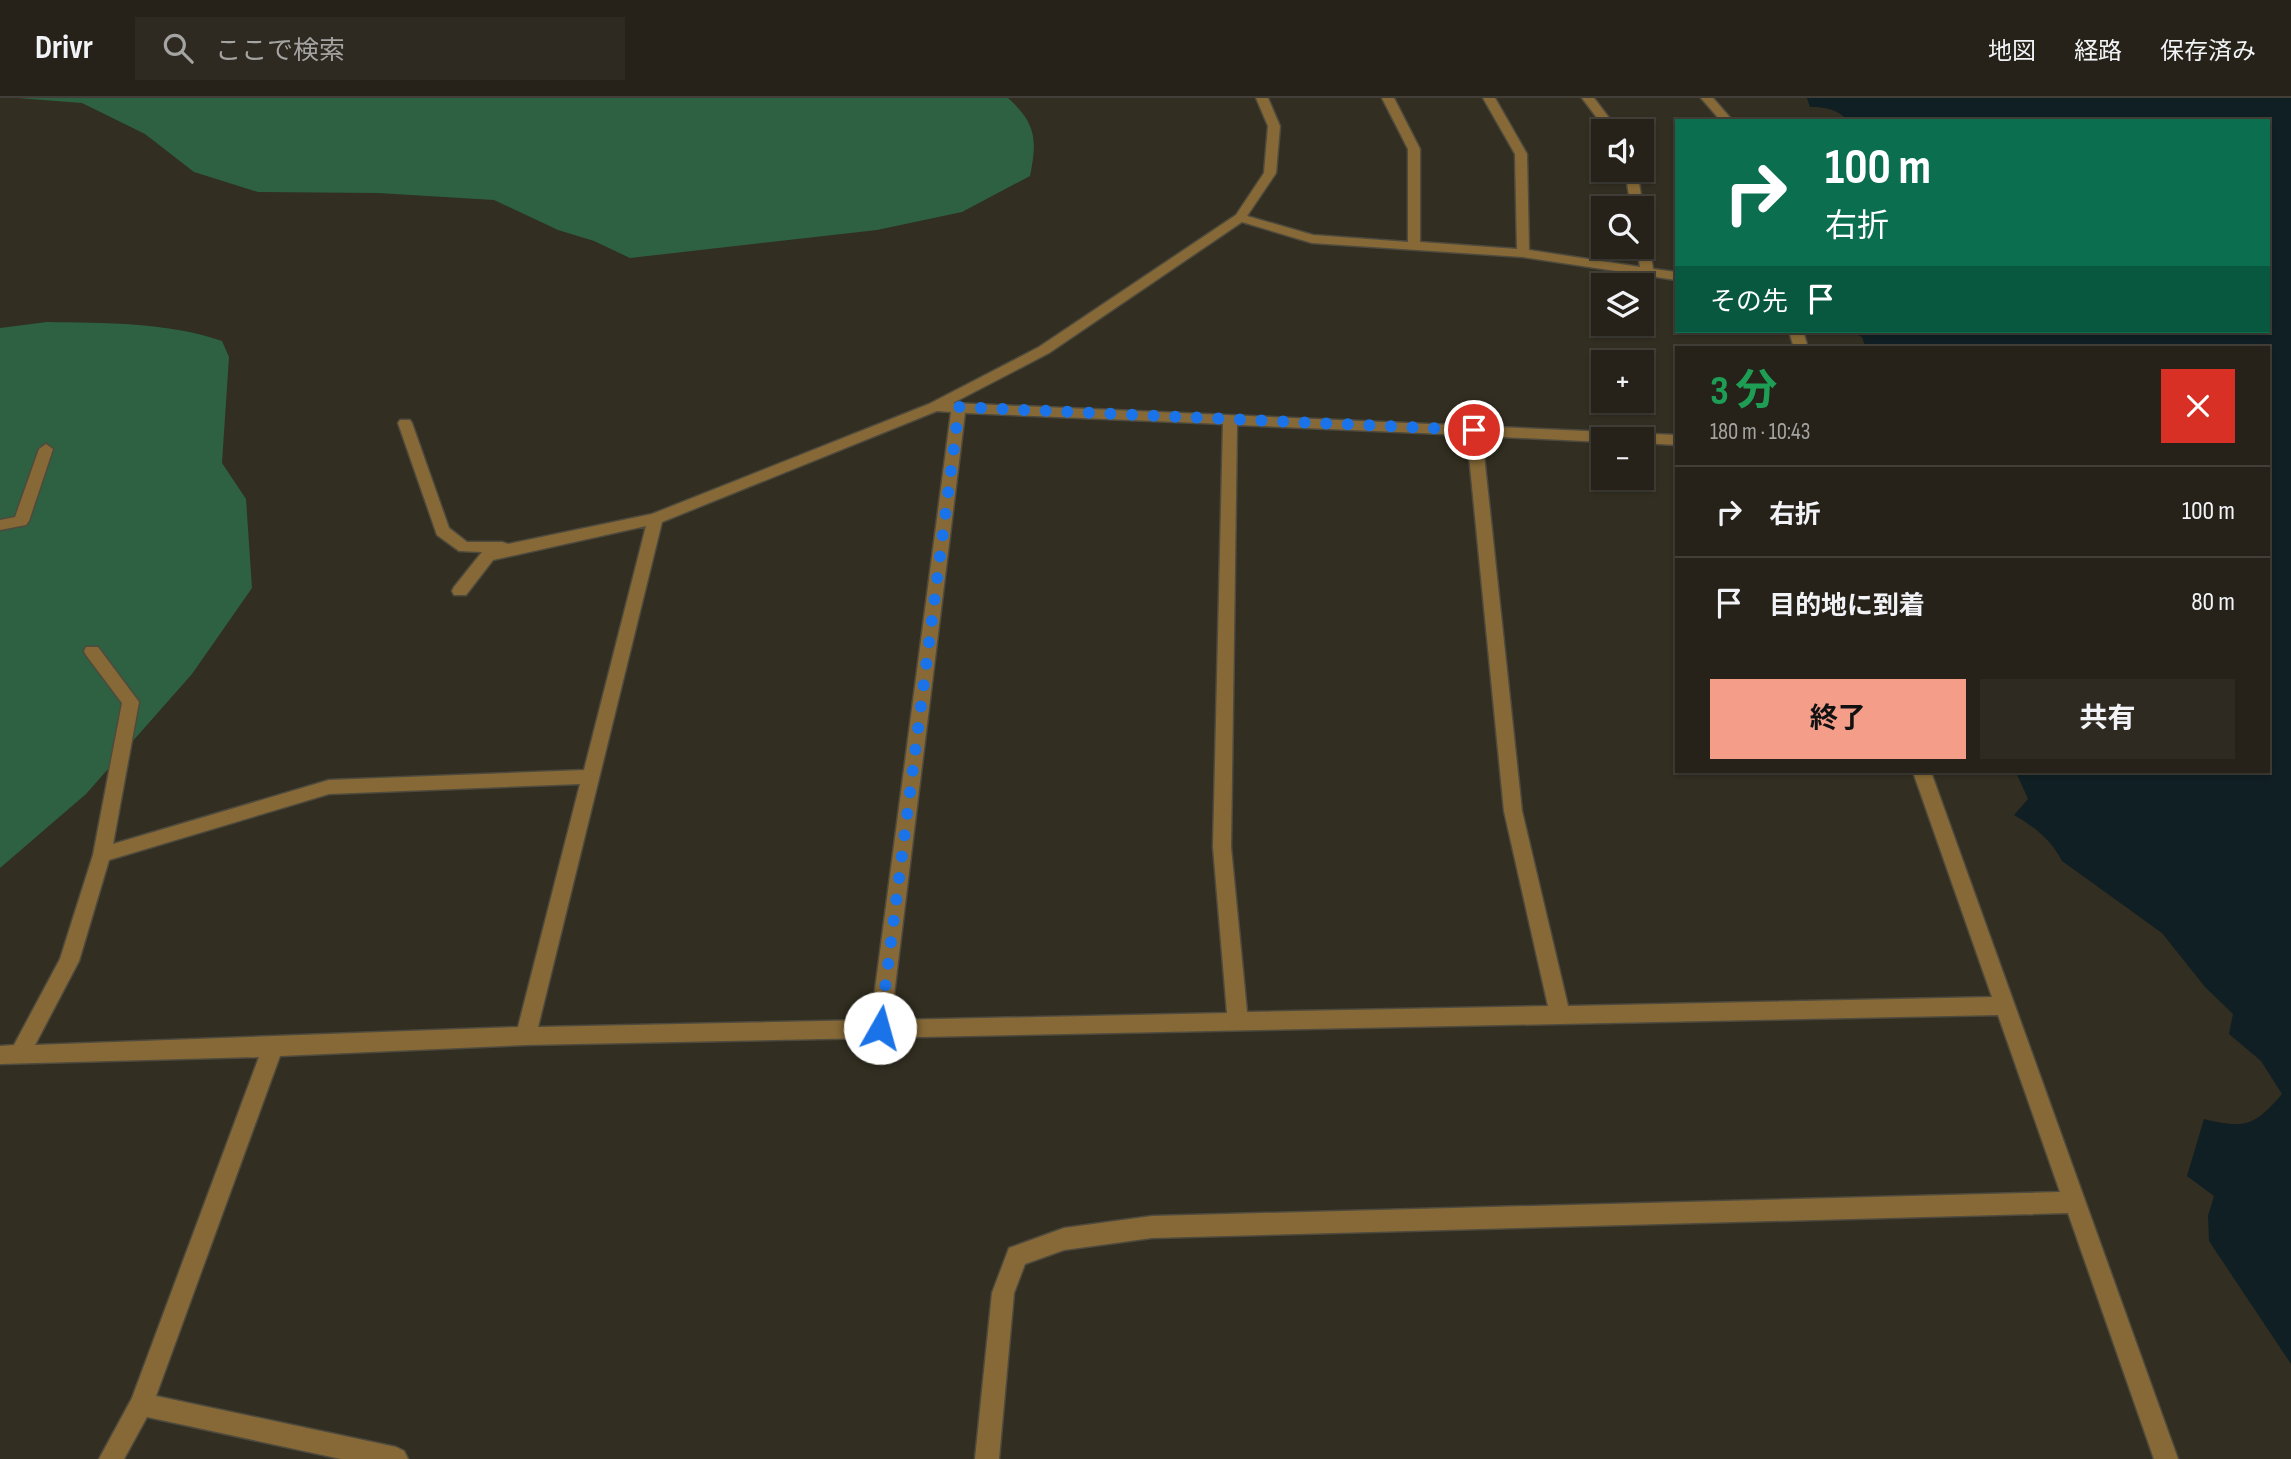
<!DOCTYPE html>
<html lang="ja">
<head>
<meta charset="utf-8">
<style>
	:root { --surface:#262219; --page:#2e2a22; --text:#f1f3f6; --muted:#a4a4a2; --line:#423f38; --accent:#f49e8a }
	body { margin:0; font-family:"Sofia Sans Condensed","Noto Sans JP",sans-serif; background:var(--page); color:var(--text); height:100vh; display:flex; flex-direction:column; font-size:26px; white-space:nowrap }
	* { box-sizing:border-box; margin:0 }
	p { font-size:23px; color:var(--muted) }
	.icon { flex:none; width:38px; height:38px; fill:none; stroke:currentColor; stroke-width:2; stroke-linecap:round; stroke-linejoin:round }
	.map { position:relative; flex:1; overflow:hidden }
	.panel { position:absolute; left:1675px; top:248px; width:595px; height:427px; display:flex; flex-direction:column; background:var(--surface); border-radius:0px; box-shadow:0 2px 5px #0004,0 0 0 2px var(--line) }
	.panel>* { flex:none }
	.guide { position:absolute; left:1675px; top:21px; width:595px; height:214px; border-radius:0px; box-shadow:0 2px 5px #0004,0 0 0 2px var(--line); background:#0b6e4f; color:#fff; overflow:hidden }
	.controls { position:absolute; left:1591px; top:21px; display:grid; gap:14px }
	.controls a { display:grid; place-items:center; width:63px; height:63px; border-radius:0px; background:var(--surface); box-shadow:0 2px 5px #0004,0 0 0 2px var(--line); font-size:35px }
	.pin { position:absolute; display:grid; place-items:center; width:60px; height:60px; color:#fff; margin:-30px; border:4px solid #fff; border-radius:50%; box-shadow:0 2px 7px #0007 }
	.me { position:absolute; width:77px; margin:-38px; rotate:7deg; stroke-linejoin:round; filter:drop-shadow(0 0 5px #0008) }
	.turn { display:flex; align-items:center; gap:24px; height:147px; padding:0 35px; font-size:32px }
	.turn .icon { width:91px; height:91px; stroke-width:2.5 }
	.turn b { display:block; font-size:49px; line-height:60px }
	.then { display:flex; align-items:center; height:66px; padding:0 35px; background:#0003; gap:14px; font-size:26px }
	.round { display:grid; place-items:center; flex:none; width:74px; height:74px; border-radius:0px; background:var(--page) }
	.headline { display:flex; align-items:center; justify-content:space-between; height:119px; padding:0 35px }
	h1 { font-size:42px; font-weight:700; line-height:52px; color:#1e9e55 }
	.button { display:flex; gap:14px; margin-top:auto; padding:14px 35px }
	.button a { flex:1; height:80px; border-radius:0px; background:var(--accent); color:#111; font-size:28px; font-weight:700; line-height:80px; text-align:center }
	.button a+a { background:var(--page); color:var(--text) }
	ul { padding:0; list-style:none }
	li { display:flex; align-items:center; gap:21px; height:91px; padding:0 35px; border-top:2px solid var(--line) }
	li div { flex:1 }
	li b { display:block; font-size:26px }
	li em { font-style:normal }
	header { display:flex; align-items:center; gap:42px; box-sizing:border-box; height:98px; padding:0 35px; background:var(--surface); border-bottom:2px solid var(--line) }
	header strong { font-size:33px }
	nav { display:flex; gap:38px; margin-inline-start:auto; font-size:24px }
	.search { width:490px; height:63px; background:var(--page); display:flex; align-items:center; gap:18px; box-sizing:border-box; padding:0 24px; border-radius:0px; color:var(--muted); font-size:26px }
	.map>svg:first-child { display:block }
</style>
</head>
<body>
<header>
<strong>Drivr</strong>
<div class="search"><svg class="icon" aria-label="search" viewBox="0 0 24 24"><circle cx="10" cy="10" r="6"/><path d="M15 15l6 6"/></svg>ここで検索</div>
<nav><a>地図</a><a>経路</a><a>保存済み</a></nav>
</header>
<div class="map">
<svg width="2291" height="1361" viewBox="0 0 2291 1361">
	<rect width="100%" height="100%" fill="#322e21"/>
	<path fill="#2d6141" d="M17,0h991c29,26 29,43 22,78l-68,36 -85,18 -247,28 -36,-17 -36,-11 -64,-30 -116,-7 -120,-1 -64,-20 -49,-38 -63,-31z
		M47,224c57,1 121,0 175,19l7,16 -7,106 24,36 6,89 -60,86 -106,120 -86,74v-540z"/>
	<path fill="#101f23" d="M1807,0h484v1266l-82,-123 -1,-25 6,-20 -27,-20 17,-57c41,10 51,7 78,-25l-21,-33 -32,-27 4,-20 -28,-27 -43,-54 -100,-72c-11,-21 -27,-34 -48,-46l14,-16 -12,-27h252v-424h-405l2,-2 -3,-9 -12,-6h418v-210h-420c-10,-12 -23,-14 -38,-14z"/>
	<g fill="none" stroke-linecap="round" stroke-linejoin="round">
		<defs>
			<path id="minor" d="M1256,0h12l12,28 -4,47 -29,43 66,19 95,7v-93l-26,-51h12l26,51v93l97,7 -2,-95 -32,-56h12l32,56 2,96 111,17 -3,-20h5v-14l6,4 5,32 23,3v8l-153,-23 -211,-14 -70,-21 -193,131 -96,50 723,32v10l-34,-2v-4h-39v3l-121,-6 40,375 46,195 424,-9 -79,-225h18l247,687h-24l-86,-246 -916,25 -88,12 -39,14 -11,29 -15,166h-24l17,-166 17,-45 55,-20 88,-12 908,-24 -62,-177 -1472,30 -246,11 -124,340 240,51 8,4 4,8h-67l-194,-42 -23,42h-25l33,-61 127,-341 -259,7v-18l14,-1 46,-86 33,-104 29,-152 -36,-48 -2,-4 2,-4h12l41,55 -26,142 216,-64 255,-10 62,-244 -153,34 -27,35h-12l-2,-4 2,-4 28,-35 -23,-1 -22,-16 -39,-112 2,-3h10l2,3 37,105 18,14h35l6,2 144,-30 277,-110 110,-57 197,-132 28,-42 4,-47zM937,313l14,1 -80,608 -333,7 124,-505zM965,315l258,11 -10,423 14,166 -336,7zM1237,327l230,10 37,376 44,195 -301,6 -16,-165zM580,686l-62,243 -483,18 44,-84 30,-101 220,-66z
				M1582,0h12l25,33h-12z
				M1701,0h12l20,23h-12z
				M1625,72h12l6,38 -1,2 -11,-2z
				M1789,233h14l5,17h-14z
				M46,346l7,5 -24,72 -3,4 -26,5v-10l15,-3 24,-68z"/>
		</defs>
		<use href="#minor" stroke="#4e4a3e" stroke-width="3"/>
		<use href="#minor" fill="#866936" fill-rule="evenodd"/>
	</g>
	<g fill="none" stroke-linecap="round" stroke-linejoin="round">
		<path stroke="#1a73e8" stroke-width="12" stroke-dasharray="0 21.6" d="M880,930l79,-621 515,23"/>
	</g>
</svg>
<div class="controls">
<a><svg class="icon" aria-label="sound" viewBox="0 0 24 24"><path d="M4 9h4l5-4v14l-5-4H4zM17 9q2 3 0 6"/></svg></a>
<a><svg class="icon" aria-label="search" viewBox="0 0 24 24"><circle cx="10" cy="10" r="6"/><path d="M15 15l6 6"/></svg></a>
<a><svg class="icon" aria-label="layers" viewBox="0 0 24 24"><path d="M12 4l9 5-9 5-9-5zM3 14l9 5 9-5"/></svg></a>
<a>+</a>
<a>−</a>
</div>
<div class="pin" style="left:1474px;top:332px;background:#d93025"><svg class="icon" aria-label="arrive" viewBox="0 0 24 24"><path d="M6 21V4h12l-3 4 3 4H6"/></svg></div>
<svg class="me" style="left:880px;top:930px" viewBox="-20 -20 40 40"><circle r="19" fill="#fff"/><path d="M0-13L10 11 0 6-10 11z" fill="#1a73e8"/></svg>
<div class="guide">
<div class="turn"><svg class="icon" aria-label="right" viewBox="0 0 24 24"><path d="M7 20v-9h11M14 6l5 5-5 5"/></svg><div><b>100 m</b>右折</div></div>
<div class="then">その先<svg class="icon" aria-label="arrive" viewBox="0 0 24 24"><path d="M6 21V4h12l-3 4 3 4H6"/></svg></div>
</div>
<section class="panel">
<div class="headline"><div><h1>3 分</h1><p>180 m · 10:43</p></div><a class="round" style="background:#d93025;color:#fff"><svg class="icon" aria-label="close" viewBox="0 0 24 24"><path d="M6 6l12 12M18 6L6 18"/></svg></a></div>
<ul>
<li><svg class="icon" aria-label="right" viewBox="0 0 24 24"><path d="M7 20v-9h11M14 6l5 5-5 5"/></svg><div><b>右折</b></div><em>100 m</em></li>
<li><svg class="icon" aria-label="arrive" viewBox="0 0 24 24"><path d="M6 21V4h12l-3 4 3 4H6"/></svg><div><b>目的地に到着</b></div><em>80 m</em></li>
</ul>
<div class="button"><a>終了</a><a>共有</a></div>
</section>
</div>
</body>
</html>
